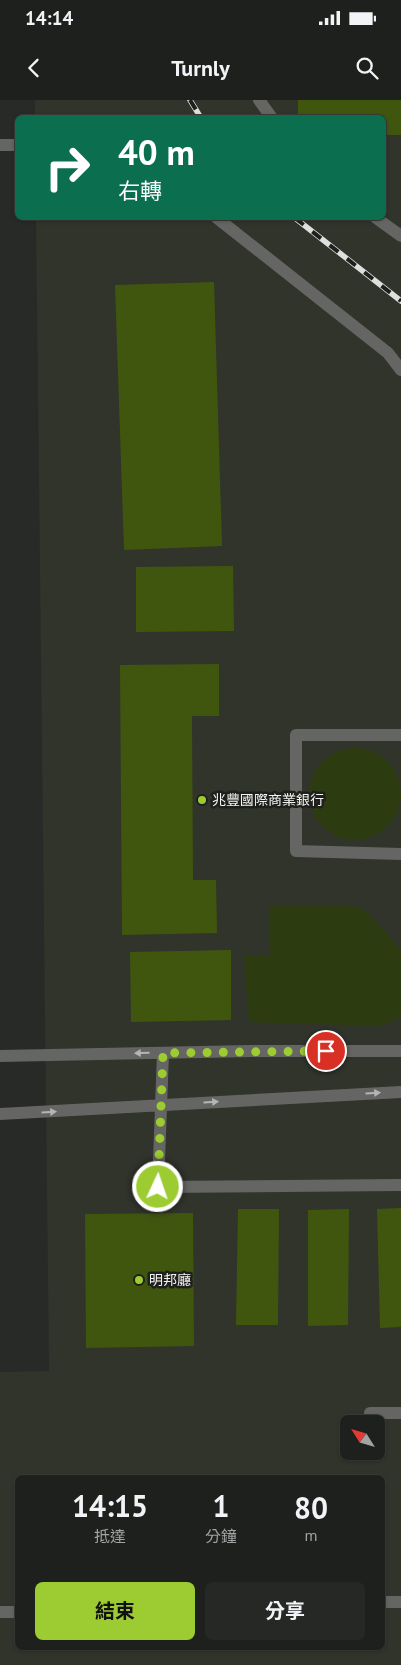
<!DOCTYPE html>
<html lang="zh-TW">
<head>
<meta charset="utf-8">
<style>
	:root { --surface:#1e201d; --page:#262826; --text:#f1f3f6; --muted:#a1a3a4; --line:#3c3e3b; --accent:#9ccb32 }
	body { margin:0; font-family:"PT Sans","Noto Sans TC",sans-serif; background:var(--page); color:var(--text); height:100vh; display:flex; flex-direction:column; font-size:19px; white-space:nowrap }
	* { box-sizing:border-box; margin:0 }
	p { font-size:16px; color:var(--muted) }
	.icon { flex:none; width:28px; height:28px; fill:none; stroke:currentColor; stroke-width:2; stroke-linecap:round; stroke-linejoin:round }
	.map { position:relative; flex:1; overflow:hidden }
	.sheet { position:absolute; left:15px; top:1375px; width:370px; height:175px; display:flex; flex-direction:column; background:var(--surface); border-radius:8px; box-shadow:0 1px 4px #0004,0 0 0 1px var(--line) }
	.sheet>* { flex:none }
	.banner { position:absolute; left:15px; top:15px; width:371px; height:105px; border-radius:8px; box-shadow:0 1px 4px #0004,0 0 0 1px var(--line); background:#0b6e4f; color:#fff; overflow:hidden }
	.needle { width:32px; rotate:307deg }
	.fabs { position:absolute; left:340px; top:1315px; display:grid; gap:10px }
	.fabs a { display:grid; place-items:center; width:45px; height:45px; border-radius:8px; background:var(--surface); box-shadow:0 1px 4px #0004,0 0 0 1px var(--line); font-size:25px }
	.pin { position:absolute; display:grid; place-items:center; width:42px; height:42px; color:#fff; margin:-21px; border:2px solid #fff; border-radius:50%; box-shadow:0 1px 5px #0007 }
	.me { position:absolute; width:55px; margin:-28px; rotate:3deg; stroke-linejoin:round; filter:drop-shadow(0 0 4px #0008) }
	.turn { display:flex; align-items:center; gap:18px; height:105px; padding:0 20px; font-size:22px }
	.turn .icon { width:65px; height:65px; stroke-width:2.5 }
	.turn b { display:block; font-size:35px; line-height:42px }
	.eta { display:flex; justify-content:space-evenly; align-items:center; height:85px; text-align:center }
	.eta b { font-size:30px; font-weight:700; line-height:35px }
	.action { display:flex; gap:10px; margin-top:auto; padding:10px 20px }
	.action a { flex:1; height:58px; border-radius:8px; background:var(--accent); color:#111; font-size:20px; font-weight:700; line-height:58px; text-align:center }
	.action a+a { background:var(--page); color:var(--text) }
	.status { display:flex; justify-content:space-between; align-items:center; height:35px; padding:0 25px; background:var(--surface); direction:ltr }
	.status svg { height:14px; fill:currentColor }
	header { display:flex; justify-content:space-between; align-items:center; height:65px; padding:0 20px; background:var(--surface); font-size:22px; font-weight:700 }
	.map>svg:first-child { display:block }
</style>
</head>
<body>
<div class="status"><b>14:14</b><svg viewBox="0 0 49 12"><path d="M0 12V9h3v3zM5 12V6h3v6zM10 12V3h3v9zM15 12V0h3v12zM26 1h20v11H26zM47 4h2v5h-2z"/></svg></div>
<header><svg class="icon" aria-label="back" viewBox="0 0 24 24"><path d="M15 5l-7 7 7 7"/></svg>Turnly<svg class="icon" aria-label="search" viewBox="0 0 24 24"><circle cx="10" cy="10" r="6"/><path d="M15 15l6 6"/></svg></header>
<div class="map">
<svg width="401" height="1565" viewBox="0 0 401 1565">
	<rect width="100%" height="100%" fill="#282a27"/>
	<path fill="#30342b" fill-rule="evenodd" d="M35,0h366v1565h-401v-293l49,-1 -13,-1153h348v-100l-349,-1zM349,1324h27v27h-27zM18,1378h364v170h-364z"/>
	<path fill="#2d3b10" d="M309 694a46 46 0 1 1 92 0a46 46 0 1 1-92 0Z
		M347,805l12,2 10,7 32,36v66l-13,8 -10,2 -129,-4 -5,-66h26l-1,-50z"/>
	<path fill="#40560f" d="M298,0h103v35h-17v-17h-86z
		M214,182l8,264 -98,4 -9,-265z
		M233,466l1,65 -98,1v-65z
		M219,564v52h-27l1,164h23l1,53 -95,2 -2,-270z
		M231,850v70l-100,2 -1,-70z
		M401,1108v119l-21,1 -3,-119z
		M238,1109h41l-1,116h-42z
		M349,1109l-1,116 -40,1v-116z
		M193,1113l1,133 -108,2 -1,-134z"/>
	<g fill="none" stroke-linecap="round" stroke-linejoin="round">
		<path stroke="#656664" stroke-width="12" d="M259,0l13,18
			M0,45h18
			M217,118l171,135 13,17
			M376,118l25,18
			M401,635h-105v116l105,3
			M163,953l-5,134 243,-2
			M0,956l251,-5h150
			M0,1014l401,-22
			M370,1313h31
			M382,1502h19
			M0,1512h18"/>
		<defs>
			<path id="rail" d="M190,0l11,18
				M295,118l106,83"/>
		</defs>
		<use href="#rail" stroke="#dfe0de" stroke-width="5.5"/>
		<use href="#rail" stroke="#1f201d" stroke-width="4" stroke-dasharray="11" stroke-linecap="butt"/>
	</g>
	<defs><path id="oneway-solid" d="M-6-.8H1V-3.2L6.5 0L1 3.2V.8H-6Z" transform="scale(1.25)"/></defs>
	<g fill="#b4b5b3">
		<use href="#oneway-solid" transform="translate(142 953) rotate(179)"/>
		<use href="#oneway-solid" transform="translate(373 993) rotate(-3)"/>
		<use href="#oneway-solid" transform="translate(211 1002) rotate(-3)"/>
		<use href="#oneway-solid" transform="translate(49 1012) rotate(-3)"/>
	</g>
	<g fill="none" stroke-linecap="round" stroke-linejoin="round">
		<path stroke="#9ccb32" stroke-width="9" stroke-dasharray="0 16.2" d="M158,1087l5,-134 163,-2"/>
	</g>
	<g fill="#9ccb32" stroke="#1f201d" stroke-width="2">
		<circle cx="202" cy="700" r="5"/>
		<circle cx="139" cy="1180" r="5"/>
	</g>
	<g text-anchor="middle" dominant-baseline="central" stroke-width="5" stroke-linejoin="round" paint-order="stroke">
		<g font-size="14" fill="#f4f5f3" stroke="#1f201d" text-anchor="start">
			<text x="212" y="700">兆豐國際商業銀行</text>
			<text x="149" y="1180">明邦廳</text>
		</g>
	</g>
</svg>
<div class="fabs">
<a><svg class="needle" viewBox="-14 -14 28 28"><path d="M0-13l5 13h-10z" fill="#e53935"/><path d="M0 13l5-13h-10z" fill="#a1a3a4"/></svg></a>
</div>
<div class="pin" style="left:326px;top:951px;background:#d93025"><svg class="icon" aria-label="arrive" viewBox="0 0 24 24"><path d="M6 21V4h12l-3 4 3 4H6"/></svg></div>
<svg class="me" style="left:158px;top:1087px" viewBox="-20 -20 40 40"><circle r="17" fill="#9ccb32" stroke="#fff" stroke-width="3"/><path d="M0-11L8 9 0 5-8 9z" fill="#fff"/></svg>
<div class="banner">
<div class="turn"><svg class="icon" aria-label="right" viewBox="0 0 24 24"><path d="M7 20v-9h11M14 6l5 5-5 5"/></svg><div><b>40 m</b>右轉</div></div>
</div>
<section class="sheet">
<div class="eta">
<div><b>14:15</b><p>抵達</p></div>
<div><b>1</b><p>分鐘</p></div>
<div><b>80</b><p>m</p></div>
</div>
<div class="action"><a>結束</a><a>分享</a></div>
</section>
</div>
</body>
</html>
